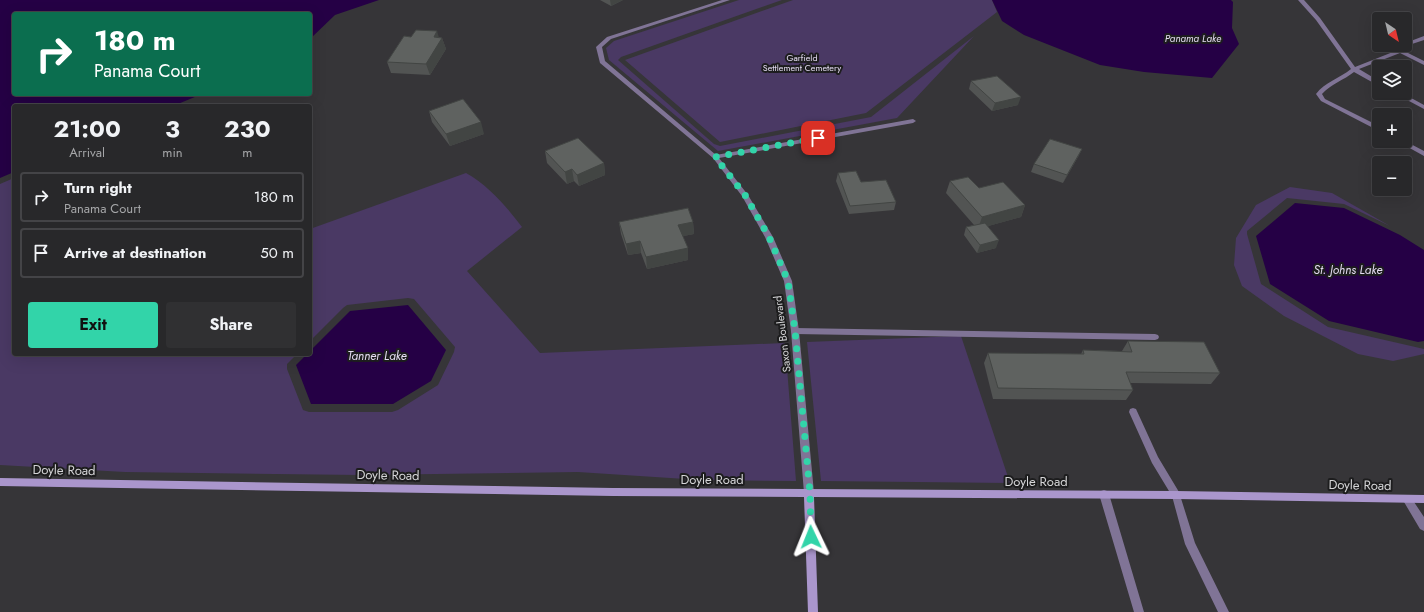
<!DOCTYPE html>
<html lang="en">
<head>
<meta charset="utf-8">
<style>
	:root { --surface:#28282a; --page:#303032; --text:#f1f3f6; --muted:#a5a6a8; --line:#444447; --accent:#32d4a9 }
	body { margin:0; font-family:Jost,sans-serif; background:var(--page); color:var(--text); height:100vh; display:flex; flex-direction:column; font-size:15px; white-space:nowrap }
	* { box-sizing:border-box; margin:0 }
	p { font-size:13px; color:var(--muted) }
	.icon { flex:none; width:22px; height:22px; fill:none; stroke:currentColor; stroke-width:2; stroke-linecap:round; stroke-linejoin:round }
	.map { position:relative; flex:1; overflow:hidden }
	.sheet { position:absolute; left:12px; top:104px; width:300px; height:252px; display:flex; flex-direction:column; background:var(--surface); border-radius:4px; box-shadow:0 4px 16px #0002,0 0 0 1px var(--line) }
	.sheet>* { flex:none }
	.top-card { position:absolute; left:12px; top:12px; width:300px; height:84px; border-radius:4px; box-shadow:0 4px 16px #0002,0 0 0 1px var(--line); background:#0b6e4f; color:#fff; overflow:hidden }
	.needle { width:26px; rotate:145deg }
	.buttons { position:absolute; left:1372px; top:12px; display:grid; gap:8px }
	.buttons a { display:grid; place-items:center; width:40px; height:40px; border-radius:4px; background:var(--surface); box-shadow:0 4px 16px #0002,0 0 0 1px var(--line); font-size:20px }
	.pin { position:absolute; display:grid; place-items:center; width:34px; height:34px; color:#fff; margin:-17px; border-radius:8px; box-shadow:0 2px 6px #0006 }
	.me { position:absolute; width:44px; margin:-22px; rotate:358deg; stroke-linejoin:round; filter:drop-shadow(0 0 3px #0008) }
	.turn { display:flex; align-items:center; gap:14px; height:84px; padding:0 16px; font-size:18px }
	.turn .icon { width:52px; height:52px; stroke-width:2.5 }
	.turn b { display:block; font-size:28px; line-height:34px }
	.eta { display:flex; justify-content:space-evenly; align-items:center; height:68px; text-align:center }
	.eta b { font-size:24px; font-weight:700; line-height:28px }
	.button { display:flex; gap:8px; margin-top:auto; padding:8px 16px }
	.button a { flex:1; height:46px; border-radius:4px; background:var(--accent); color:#111; font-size:16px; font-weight:700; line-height:46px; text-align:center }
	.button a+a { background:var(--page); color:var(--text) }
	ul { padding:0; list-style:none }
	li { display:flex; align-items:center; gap:12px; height:50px; margin:0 8px 6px; padding:0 8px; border:2px solid var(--line); border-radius:4px }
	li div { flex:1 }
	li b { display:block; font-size:15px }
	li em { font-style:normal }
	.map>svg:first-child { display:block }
</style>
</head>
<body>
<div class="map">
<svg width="1424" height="612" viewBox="0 0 1424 612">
	<rect width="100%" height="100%" fill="#363538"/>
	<path fill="#4a3964" d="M739,0h43l-161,57 -3,3 96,84 6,2 151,-29 103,-81 -77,82 -179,33 -109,-91 -3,-12 8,-7z
		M793,0h199l5,12 -131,101 -146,29 -95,-82z
		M466,173c23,13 40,33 56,54l-55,44 73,82 245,-10 11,138 -95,-1 -123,-8 -217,3 -236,-3 -125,-7v-281l14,-6v176h283l-10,10v5l16,41 6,2h83l6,-2 40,-25 16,-33 1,-5 -41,-48 -6,-1 -61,7 -4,3 -33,33v-112z
		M1290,187l42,6 58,33 -46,-22 -57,-6 -40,33v3l14,50 67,43 96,22v5l-31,7 -35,-7 -74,-38 -42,-30 -8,-21 2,-27 20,-33z
		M961,336l49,147 -189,-2 -14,-139z"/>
	<path fill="#250045" d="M0,0h379l-44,15 -25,24v-25h-296v80h188l-29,12h-159v66l-14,6z
		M992,0h239l2,2 -1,26 7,16 -27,34 -68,-6 -44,-7 -76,-30 -22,-14z
		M1295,203l49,5 56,27 24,15v91l-6,1 -89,-21 -59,-37 -14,-48z
		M408,305l38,45 -15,31 -38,23h-82l-15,-39 11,-11h3v-3l40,-40z"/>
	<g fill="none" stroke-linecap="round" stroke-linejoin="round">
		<path fill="#807496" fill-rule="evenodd" d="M1298,0h6l16,18 35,49 43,-17 10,-8 16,-6v4l-12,4 -8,7 20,10v4l-24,-12 -41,16 20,12v5l-25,-14c-10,8 -23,12 -32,22l3,5 54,27v5l-58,-30 -5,-7c9,-12 24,-16 35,-25l-35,-49z
			M1394,93h8l22,12v4z
			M1397,141h8l19,10v5z
			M795,328l360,6 3,1 1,2 -1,2 -3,1 -360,-6 -3,-1 -1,-2 1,-2z
			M1133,408l3,1 22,48 21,35 16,51 34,69h-11l-33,-68 -13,-48 -20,-33 -23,-51 1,-3z
			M1104,490l3,1 2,3 35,118h-10l-35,-118 2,-3z
			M1407,495l3,1 14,21v14l-4,-2 -16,-27 -2,-3 2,-3z"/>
		<path fill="#807496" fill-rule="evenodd" d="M722,0h8l-119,39 -9,8 3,14 111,94 197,-36 3,2 -3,2 -194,35 29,37 25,42 19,44 7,50 15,162 -2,3 -3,1 -3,-1 -2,-3 -13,-162 -7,-50 -19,-44 -23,-41 -29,-38 -113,-95 -4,-16 11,-10z"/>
		<path fill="#aa96cc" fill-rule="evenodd" d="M0,478l613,10 563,3 248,4v8l-248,-4 -362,-2 4,115h-10l-4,-115 -191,-1 -613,-10z"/>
	</g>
	<path fill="#525453" d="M600,0h23l-12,6z
		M439,37l3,1 4,11 -16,26 -39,-2 -4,-11z
		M971,81l47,24 -26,6 -23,-22z
		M429,111l55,23 -34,12 -18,-24z
		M1082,149l-4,8 -15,26 -32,-11 3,-8z
		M545,151l59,12 1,12 -26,11 -5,-5 -7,3 -20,-21z
		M838,173l23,9 35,20 -2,8 -45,4 -13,-33z
		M950,181l29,7 46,17 -4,12 -33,9 8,22 -19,5 -13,-18 2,-8 8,-2 -28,-32z
		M619,222h74l1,12 -11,2 5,24 -41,9 -6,-16 -13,2 -7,-21z
		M1128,341l92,32 -9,11 -81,-1 3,7 -7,10 -133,-1 -9,-36 4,-10 93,1 2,-4 39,1z"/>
	<path fill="#424543" d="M610,0h13l-12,6z
		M437,31l3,10 2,-3 4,11 -16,26 -4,-11 8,-27z
		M1021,97l-3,8 -26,6 3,-8z
		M481,122l3,12 -34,12 -4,-12z
		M1082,149l-4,8 -15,26 4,-8z
		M604,163l1,12 -26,11 -2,-11z
		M572,169l2,12 -7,3 -2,-12z
		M1025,205l-4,12 -43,12 4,-12z
		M693,222l1,12 -15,3 -1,-12z
		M999,240l-3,8 -19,5 3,-8z
		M640,241l1,12 -13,2 -2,-11z
		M688,248v12l-41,9 -1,-12z"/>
	<path fill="#5f6260" stroke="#424543" d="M416,30l21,1 -3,6 8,1 -16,26 -39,-2 17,-26 7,1z
		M997,76l24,21 -26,6 -24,-22z
		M463,99l18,23 -35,12 -17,-23z
		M578,138l26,25 -27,12 -5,-6 -7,3 -20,-21z
		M1050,139l32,10 -15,26 -33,-11z
		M856,171l5,11 25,-2 10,22 -46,4 -12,-33z
		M968,177l11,11 24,-6 22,23 -43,12 -32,-36z
		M688,208l5,14 -15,3 10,23 -42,9 -6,-16 -14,3 -7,-22z
		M985,223l14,17 -19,5 -14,-18z
		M1128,341l76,1 16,31 -94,-1 7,18 -135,-2 -10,-35 96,1 -1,-4 49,2z"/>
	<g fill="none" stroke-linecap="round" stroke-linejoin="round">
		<path stroke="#32d4a9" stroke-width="7" stroke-dasharray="0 12.6" d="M811,537l-1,-44 -15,-162 -7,-50 -19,-44 -24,-42 -30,-38 103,-19"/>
	</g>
	<g text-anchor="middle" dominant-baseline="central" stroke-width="4" stroke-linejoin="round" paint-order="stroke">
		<g font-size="9" fill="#e6def4" stroke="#1d1d1e">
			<text x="802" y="57">Garfield<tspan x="802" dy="10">Settlement Cemetery</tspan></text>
		</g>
		<g font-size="10" font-style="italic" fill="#e4dcf1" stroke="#1d1d1e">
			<text x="1193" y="38">Panama Lake</text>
		</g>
		<g font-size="11" fill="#d5d5d7" stroke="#1d1d1e">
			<text transform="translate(782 334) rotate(-97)">Saxon Boulevard</text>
		</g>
		<g font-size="12" font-style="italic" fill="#e4dcf1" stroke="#1d1d1e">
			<text x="1348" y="270">St. Johns Lake</text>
			<text x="377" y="356">Tanner Lake</text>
		</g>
		<g font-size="13" fill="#d5d5d7" stroke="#1d1d1e">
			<text transform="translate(64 470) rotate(1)">Doyle Road</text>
			<text transform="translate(388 475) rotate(1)">Doyle Road</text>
			<text x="712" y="479">Doyle Road</text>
			<text x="1036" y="481">Doyle Road</text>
			<text transform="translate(1360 485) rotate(1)">Doyle Road</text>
		</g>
	</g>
</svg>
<div class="buttons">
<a><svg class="needle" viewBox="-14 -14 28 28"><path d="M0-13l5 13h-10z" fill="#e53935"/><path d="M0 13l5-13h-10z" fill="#a5a6a8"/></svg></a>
<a><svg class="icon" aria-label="layers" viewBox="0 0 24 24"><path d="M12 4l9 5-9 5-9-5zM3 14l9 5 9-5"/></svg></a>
<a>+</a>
<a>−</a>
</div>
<div class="pin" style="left:818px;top:138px;background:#d93025"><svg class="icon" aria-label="arrive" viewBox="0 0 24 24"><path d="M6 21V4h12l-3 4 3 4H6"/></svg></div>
<svg class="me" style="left:811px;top:537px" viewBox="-20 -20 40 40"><path d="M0-17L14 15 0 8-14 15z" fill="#32d4a9" stroke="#fff" stroke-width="4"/></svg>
<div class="top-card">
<div class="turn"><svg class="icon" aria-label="right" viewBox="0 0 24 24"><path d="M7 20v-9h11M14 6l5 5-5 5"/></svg><div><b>180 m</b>Panama Court</div></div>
</div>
<section class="sheet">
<div class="eta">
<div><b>21:00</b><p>Arrival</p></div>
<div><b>3</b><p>min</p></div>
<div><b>230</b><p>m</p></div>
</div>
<ul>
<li><svg class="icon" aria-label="right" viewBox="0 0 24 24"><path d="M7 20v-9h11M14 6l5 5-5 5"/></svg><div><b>Turn right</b><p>Panama Court</p></div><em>180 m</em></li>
<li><svg class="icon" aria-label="arrive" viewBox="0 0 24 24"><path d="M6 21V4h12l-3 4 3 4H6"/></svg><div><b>Arrive at destination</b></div><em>50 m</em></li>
</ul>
<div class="button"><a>Exit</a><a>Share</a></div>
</section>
</div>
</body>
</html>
